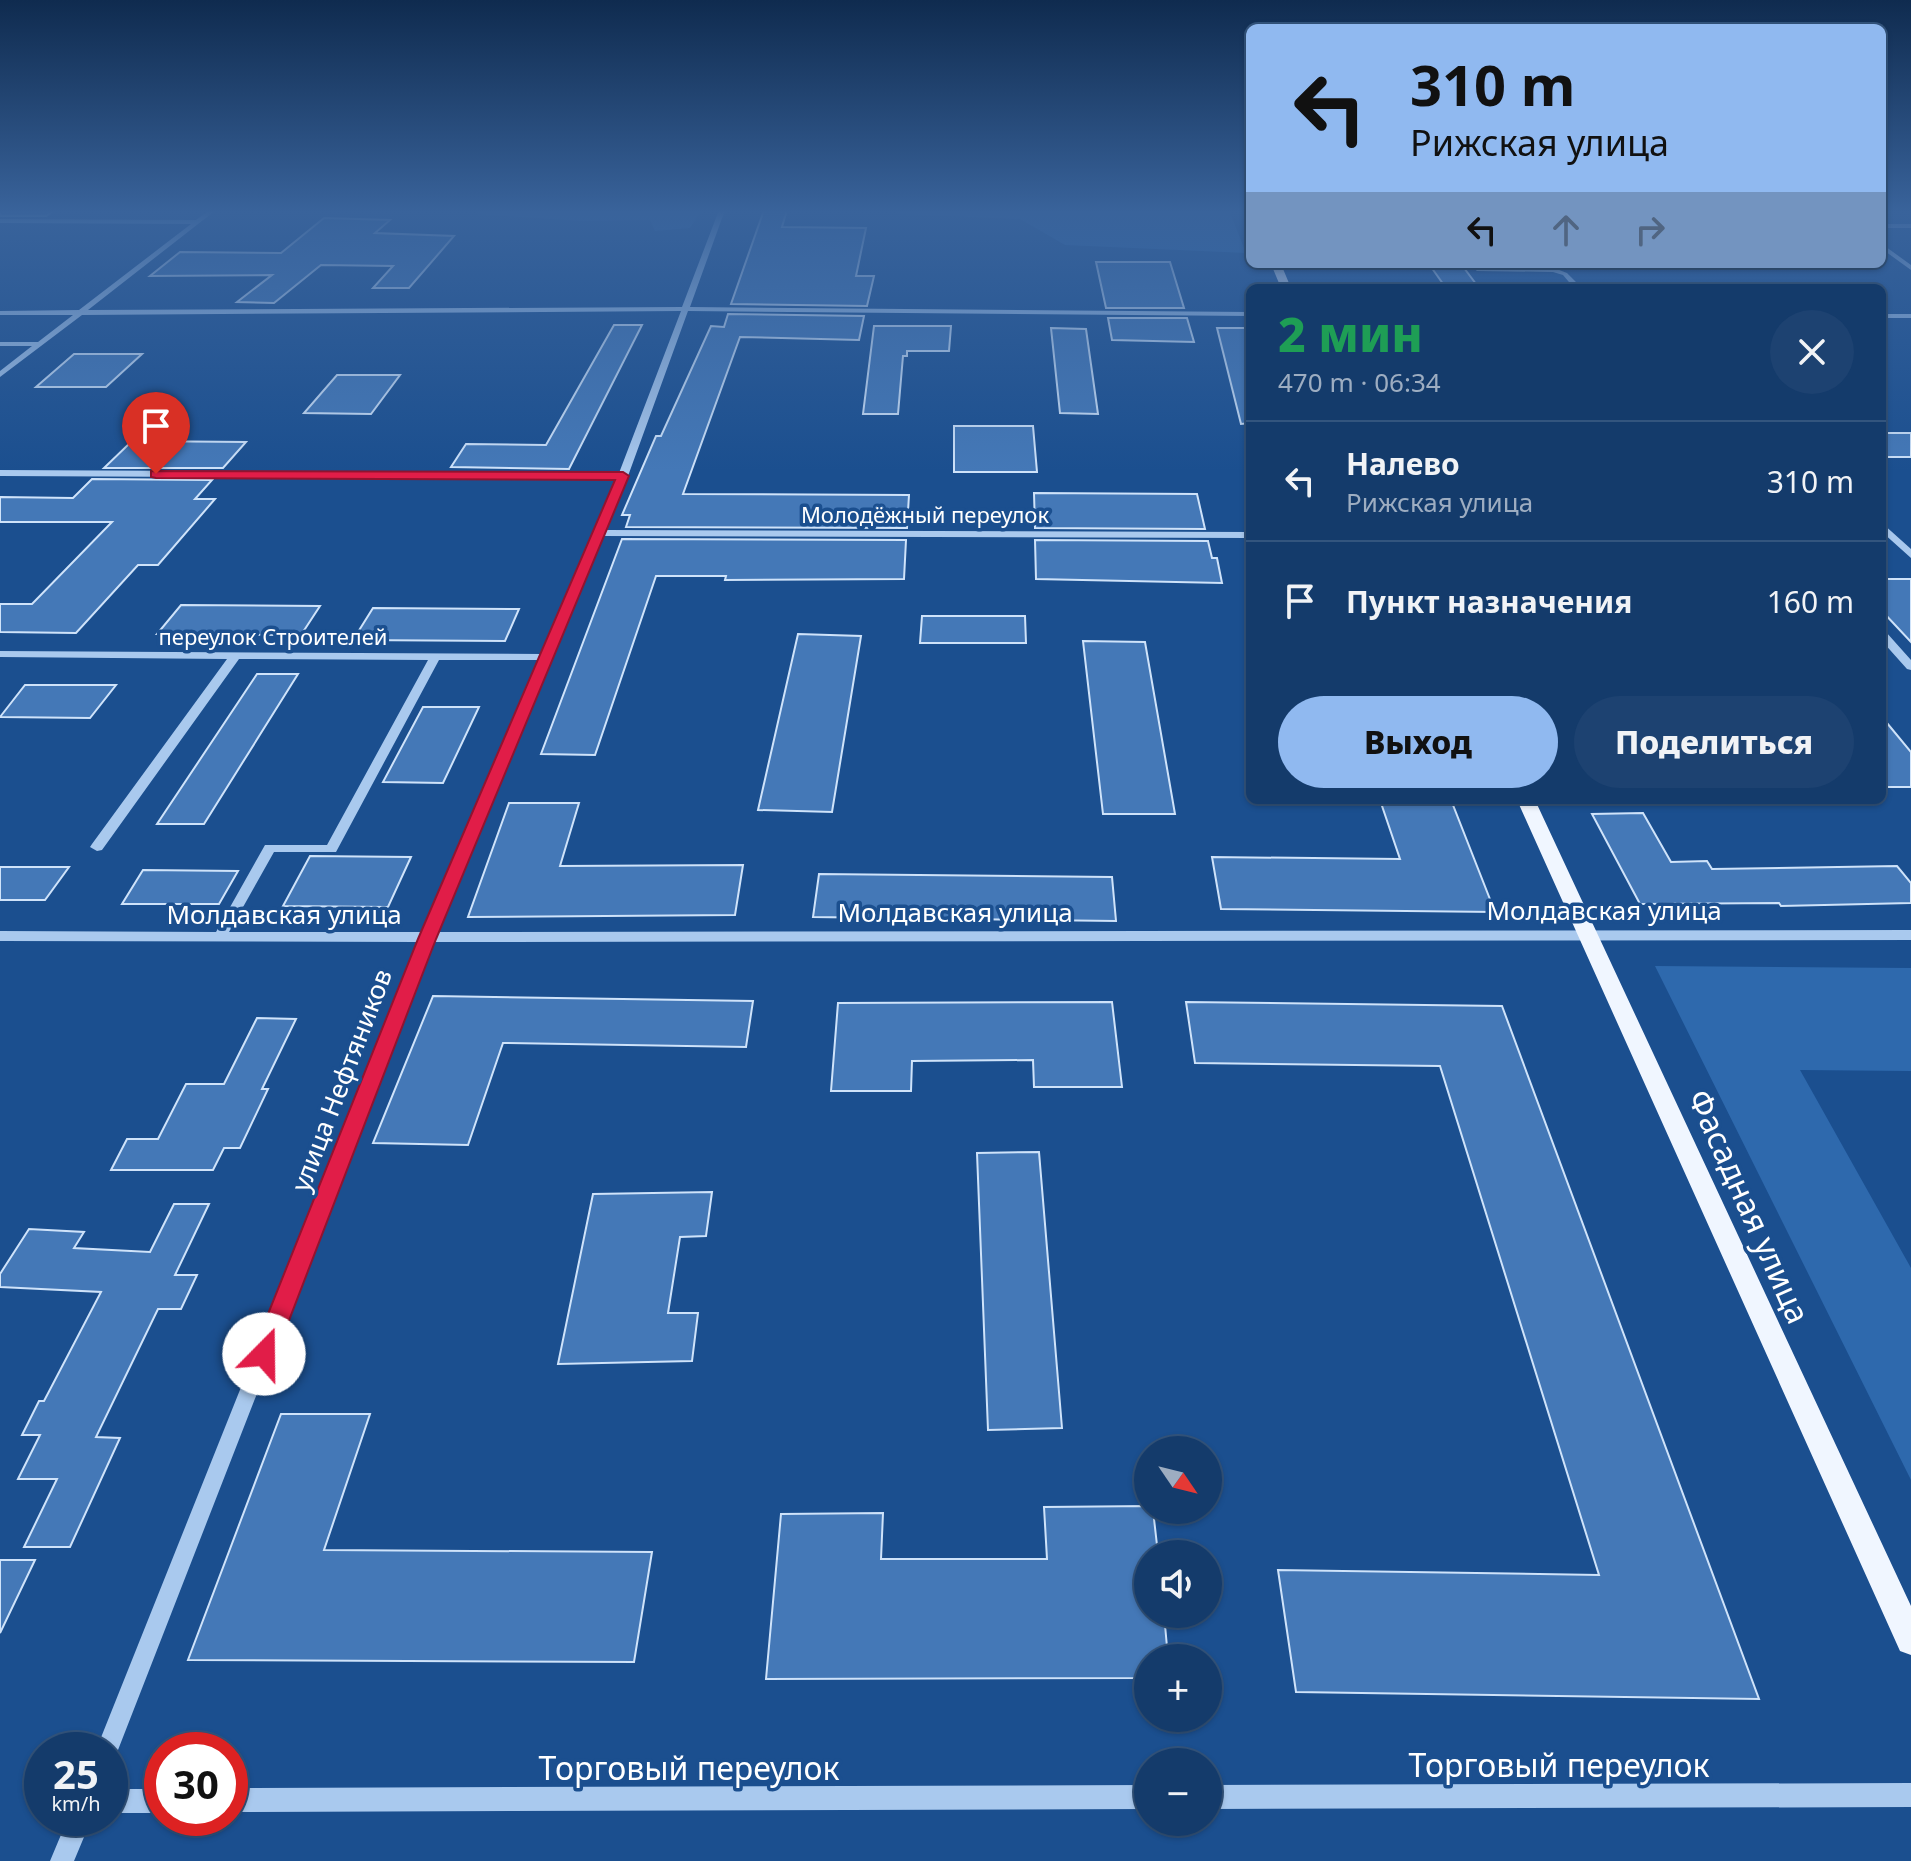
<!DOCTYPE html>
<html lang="ru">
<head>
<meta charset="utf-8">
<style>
	:root { --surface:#143b6b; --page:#1d4271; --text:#f1f3f6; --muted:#9dadc1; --line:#33557e; --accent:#90b9f0 }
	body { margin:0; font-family:"Noto Sans",sans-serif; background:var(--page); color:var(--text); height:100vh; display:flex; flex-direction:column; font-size:30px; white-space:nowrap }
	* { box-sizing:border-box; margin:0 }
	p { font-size:26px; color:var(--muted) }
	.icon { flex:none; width:44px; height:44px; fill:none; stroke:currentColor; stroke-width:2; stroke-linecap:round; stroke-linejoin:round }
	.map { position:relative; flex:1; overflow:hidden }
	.drawer { position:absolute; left:1246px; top:284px; width:640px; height:520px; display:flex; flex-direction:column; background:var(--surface); border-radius:12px; box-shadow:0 2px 6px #0004,0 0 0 2px var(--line) }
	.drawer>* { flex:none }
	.banner { position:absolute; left:1246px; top:24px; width:640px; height:244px; border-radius:12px; box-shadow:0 2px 6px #0004,0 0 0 2px var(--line); background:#90b9f0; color:#111; overflow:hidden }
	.needle { width:52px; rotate:125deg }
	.fabs { position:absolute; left:1134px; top:1436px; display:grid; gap:16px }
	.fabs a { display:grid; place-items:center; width:88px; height:88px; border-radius:50%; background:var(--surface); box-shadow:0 2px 6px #0004,0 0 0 2px var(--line); font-size:40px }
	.speed { position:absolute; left:24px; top:1732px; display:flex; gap:16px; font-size:40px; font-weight:700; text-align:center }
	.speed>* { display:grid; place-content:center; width:104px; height:104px; border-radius:50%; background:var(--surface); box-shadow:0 2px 6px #0004,0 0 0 2px var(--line); line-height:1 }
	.speed small { font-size:20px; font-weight:400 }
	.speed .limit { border:12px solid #d22; background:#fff; color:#111 }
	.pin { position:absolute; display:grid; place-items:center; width:68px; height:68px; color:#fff; margin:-82px -34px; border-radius:50% 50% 50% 0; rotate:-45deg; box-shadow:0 0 8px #0007 }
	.pin .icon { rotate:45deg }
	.me { position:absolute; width:88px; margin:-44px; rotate:22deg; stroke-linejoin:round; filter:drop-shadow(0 0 6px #0008) }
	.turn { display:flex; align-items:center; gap:28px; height:168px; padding:0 32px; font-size:36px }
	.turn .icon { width:104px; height:104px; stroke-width:2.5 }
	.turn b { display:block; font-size:56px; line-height:68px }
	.lanes { display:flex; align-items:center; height:76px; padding:0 32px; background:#0003; justify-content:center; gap:40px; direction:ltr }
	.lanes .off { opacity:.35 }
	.round { display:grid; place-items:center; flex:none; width:84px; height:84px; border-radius:42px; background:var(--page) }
	.summary { display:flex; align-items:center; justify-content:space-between; height:136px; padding:0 32px }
	h1 { font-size:48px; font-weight:800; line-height:60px; color:#1e9e55 }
	.action { display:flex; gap:16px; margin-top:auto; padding:16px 32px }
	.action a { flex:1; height:92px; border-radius:48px; background:var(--accent); color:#111; font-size:32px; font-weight:800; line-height:92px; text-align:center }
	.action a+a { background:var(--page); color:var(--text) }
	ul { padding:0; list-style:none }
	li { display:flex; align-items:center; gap:24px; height:120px; padding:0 32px; border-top:2px solid var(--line) }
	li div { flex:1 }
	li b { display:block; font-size:30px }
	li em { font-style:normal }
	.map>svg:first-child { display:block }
</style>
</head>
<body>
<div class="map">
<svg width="1911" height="1861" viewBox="0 0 1911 1861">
	<rect width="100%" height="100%" fill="#1b4f8f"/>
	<path fill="#2e69ad" d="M476,210h226l-12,18 -35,3 -5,-11 -69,1 -106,-7z
		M896,210h333l17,43 -181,-8 -45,-26 -123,-5z
		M1655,966l256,2v103l-111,-1 111,198v212z"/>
	<path fill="#4478b7" stroke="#cfe3fa" stroke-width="2" d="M0,210h55l-9,6h-46z
		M764,210h23l-5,17 84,1 -10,48h18l-7,30 -136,-2z
		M324,218l66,2 -15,13 79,3 -45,52h-36l20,-22 -72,-1 -47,38 -37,-1 35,-27 -122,1 30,-24 101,1z
		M1096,262h74l14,46h-78z
		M1429,264h32l18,24h-33z
		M728,314l136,2 -5,24 -119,-3 -57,157 226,1 -2,33 -281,-1 4,-12h-8l34,-79h5l50,-110 13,1z
		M1108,318h79l7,24 -82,-2z
		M614,325h28l-73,144 -118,-2 15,-23 80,1z
		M874,326h77l-2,25h-42v5h-4l-5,58h-35z
		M1051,328l35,1 12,85 -38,-1z
		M1217,328h29l4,11v84l-9,1z
		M74,354h68l-36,33h-70z
		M337,375h63l-29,39 -67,-1z
		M954,426h79l4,46h-83z
		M1882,433h29v24h-29z
		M132,441l114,1 -23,26h-119z
		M92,479l120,1 -17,19h20l-57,66h-20l-62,68 -76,-1v-28h32l80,-82h-112v-25l73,1z
		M1034,493l163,1 8,35 -170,-1z
		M622,539l284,1 -2,39 -179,1 1,-4h-70l-61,179 -54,-1z
		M1035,540l173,1 4,17h5l5,25 -186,-4z
		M1882,579h29v63l-29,-31z
		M181,605l139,1 -19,29 -144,-1z
		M373,608l146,1 -14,32 -152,-1z
		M922,616h103l1,27h-106z
		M798,634l63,2 -29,176 -74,-2z
		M1083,641l62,1 30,172h-72z
		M257,674h41l-94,150h-47z
		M25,685h91l-26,33 -90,-1z
		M423,707h56l-36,76 -60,-1z
		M1882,717l29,35v35h-29z
		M1380,800h71l44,112 -274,-3 -9,-52 188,2z
		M509,803h70l-19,63 183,-1 -8,50 -267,2z
		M1643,813l28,49 36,-1 5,8 185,-3 14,17v20l-130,3 -2,-3 -139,1 -48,-90z
		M310,856l101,1 -23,50 -105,-1z
		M0,867h69l-24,33h-45z
		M143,870l95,1 -19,33h-97z
		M819,874l293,3 4,44 -303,-4z
		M433,996l320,5 -7,46 -243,-4 -35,102 -95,-2z
		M1112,1002l10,85h-88l-1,-27 -121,1 -1,30h-80l7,-88z
		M1186,1002l316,4 257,693 -463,-7 -18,-122 321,5 -159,-509 -245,-3z
		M257,1018l39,1 -34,70h6l-28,59h-16l-11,22h-102l16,-31h31l28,-55h38z
		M1039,1152l23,276 -74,2 -11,-277z
		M712,1192l-6,44 -26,1 -12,76h30l-6,48 -134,3 35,-170z
		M174,1204h35l-34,71h22l-16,34h-23l-62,128 24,1 -50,109h-46l33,-68h-39l22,-44h-18l17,-34h5l57,-109 -101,-5v-13l29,-45 55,3 -10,16 76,4z
		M281,1414h89l-46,136 328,2 -18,110 -446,-2z
		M1148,1506v4h5l5,44h-10v60h16l4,44h-20v20l-382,1 15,-165 102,-1 -2,46h166l-3,-52z
		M0,1560h35l-35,73z"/>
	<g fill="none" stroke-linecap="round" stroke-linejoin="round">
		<path fill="#a9c9ee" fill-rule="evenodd" d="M209,210h7l-128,100 594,-3 37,-97h6l-35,97 560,5v4l-562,-5 -60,165 -23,54 645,2v6l-647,-2 -166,396 1474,-2v10l-1478,2 -315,808 -3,8 -5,2v-10h-14l323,-808 -419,-1v-10l216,1 49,-87h62l101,-185 -189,-1 -137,191 -5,1 -7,-4 2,-3 135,-185 -227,-2v-6l542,3 75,-175 -617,-3v-6l619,3 62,-162 -599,4 -82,62v-6l32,-25h-32v-4h38l35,-27h-73v-4l79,-1 112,-86 -191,-1v-4l196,1zM439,660h100l-116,272h-194l45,-80h62z
			M1882,224h29v4h-29z
			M1882,244l29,21v5l-29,-21z
			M1478,268h76l13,5 15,15h-8l-11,-13 -10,-3 -77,-1z
			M1882,314h29v4h-29z
			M1882,523l29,26v9l-29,-26z
			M1882,631l4,1 25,28v10l-4,-1 -25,-28z
			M1911,1783v24l-703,2v-24z
			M1148,1785v24l-918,3v-24z
			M110,1789h52v24h-52z
			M68,1818h24l-18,43h-24z"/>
		<path fill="#f0f6ff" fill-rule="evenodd" d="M1271,264h10l10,24h-10z
			M1517,800h18l376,806v49l-11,-4z"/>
	</g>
	<linearGradient id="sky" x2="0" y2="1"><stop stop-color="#0f2b4f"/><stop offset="0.45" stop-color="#39639b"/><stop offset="1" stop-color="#39639b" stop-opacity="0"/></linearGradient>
	<rect width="1911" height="471" fill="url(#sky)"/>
	<path fill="#e11d48" stroke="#92132f" stroke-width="2" d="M151,471l472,1 6,4 -193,463 -160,415 -4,8 -8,3 -9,-3 -3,-8 166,-415 197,-459 -459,-2 -5,-1z"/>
	<g text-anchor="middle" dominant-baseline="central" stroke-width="7" stroke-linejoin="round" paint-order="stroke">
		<g font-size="22" fill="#fff" stroke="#1b4f8f">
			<text x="925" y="514">Молодёжный переулок</text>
			<text x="273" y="636">переулок Строителей</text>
		</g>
		<g font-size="26" fill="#fff" stroke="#1b4f8f">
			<text x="1604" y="910">Молдавская улица</text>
			<text x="955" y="912">Молдавская улица</text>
			<text x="284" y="914">Молдавская улица</text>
			<text transform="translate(341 1080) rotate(-69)">улица Нефтяников</text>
		</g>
		<g font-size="32" fill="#fff" stroke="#1b4f8f">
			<text transform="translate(1750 1206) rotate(66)">Фасадная улица</text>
			<text x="1559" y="1764">Торговый переулок</text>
			<text x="689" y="1767">Торговый переулок</text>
		</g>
	</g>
</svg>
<div class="fabs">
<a><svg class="needle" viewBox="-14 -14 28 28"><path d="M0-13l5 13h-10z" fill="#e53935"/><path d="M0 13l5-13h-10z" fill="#9dadc1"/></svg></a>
<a><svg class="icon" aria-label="sound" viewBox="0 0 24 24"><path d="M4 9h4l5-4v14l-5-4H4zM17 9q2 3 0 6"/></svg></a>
<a>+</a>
<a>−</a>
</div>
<div class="speed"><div>25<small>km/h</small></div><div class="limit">30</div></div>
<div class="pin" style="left:156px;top:474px;background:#d93025"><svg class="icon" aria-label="arrive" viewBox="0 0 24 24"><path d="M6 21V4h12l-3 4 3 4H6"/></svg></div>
<svg class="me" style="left:264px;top:1354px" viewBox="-20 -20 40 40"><circle r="19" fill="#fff"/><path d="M0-13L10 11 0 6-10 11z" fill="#e11d48"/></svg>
<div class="banner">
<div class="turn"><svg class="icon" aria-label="left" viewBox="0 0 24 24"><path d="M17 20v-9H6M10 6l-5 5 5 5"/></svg><div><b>310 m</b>Рижская улица</div></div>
<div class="lanes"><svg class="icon" aria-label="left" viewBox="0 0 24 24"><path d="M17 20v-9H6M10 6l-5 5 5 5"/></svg><svg class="icon off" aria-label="ahead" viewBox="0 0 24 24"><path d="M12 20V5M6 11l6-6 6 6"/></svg><svg class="icon off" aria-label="right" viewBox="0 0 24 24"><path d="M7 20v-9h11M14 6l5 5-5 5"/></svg></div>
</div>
<section class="drawer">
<div class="summary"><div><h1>2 мин</h1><p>470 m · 06:34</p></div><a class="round"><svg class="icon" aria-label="close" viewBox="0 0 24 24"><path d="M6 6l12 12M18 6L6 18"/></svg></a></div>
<ul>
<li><svg class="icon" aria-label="left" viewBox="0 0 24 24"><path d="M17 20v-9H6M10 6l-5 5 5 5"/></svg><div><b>Налево</b><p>Рижская улица</p></div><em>310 m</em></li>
<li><svg class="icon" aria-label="arrive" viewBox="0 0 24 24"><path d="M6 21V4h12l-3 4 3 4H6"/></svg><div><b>Пункт назначения</b></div><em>160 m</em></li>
</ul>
<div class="action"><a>Выход</a><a>Поделиться</a></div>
</section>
</div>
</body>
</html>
